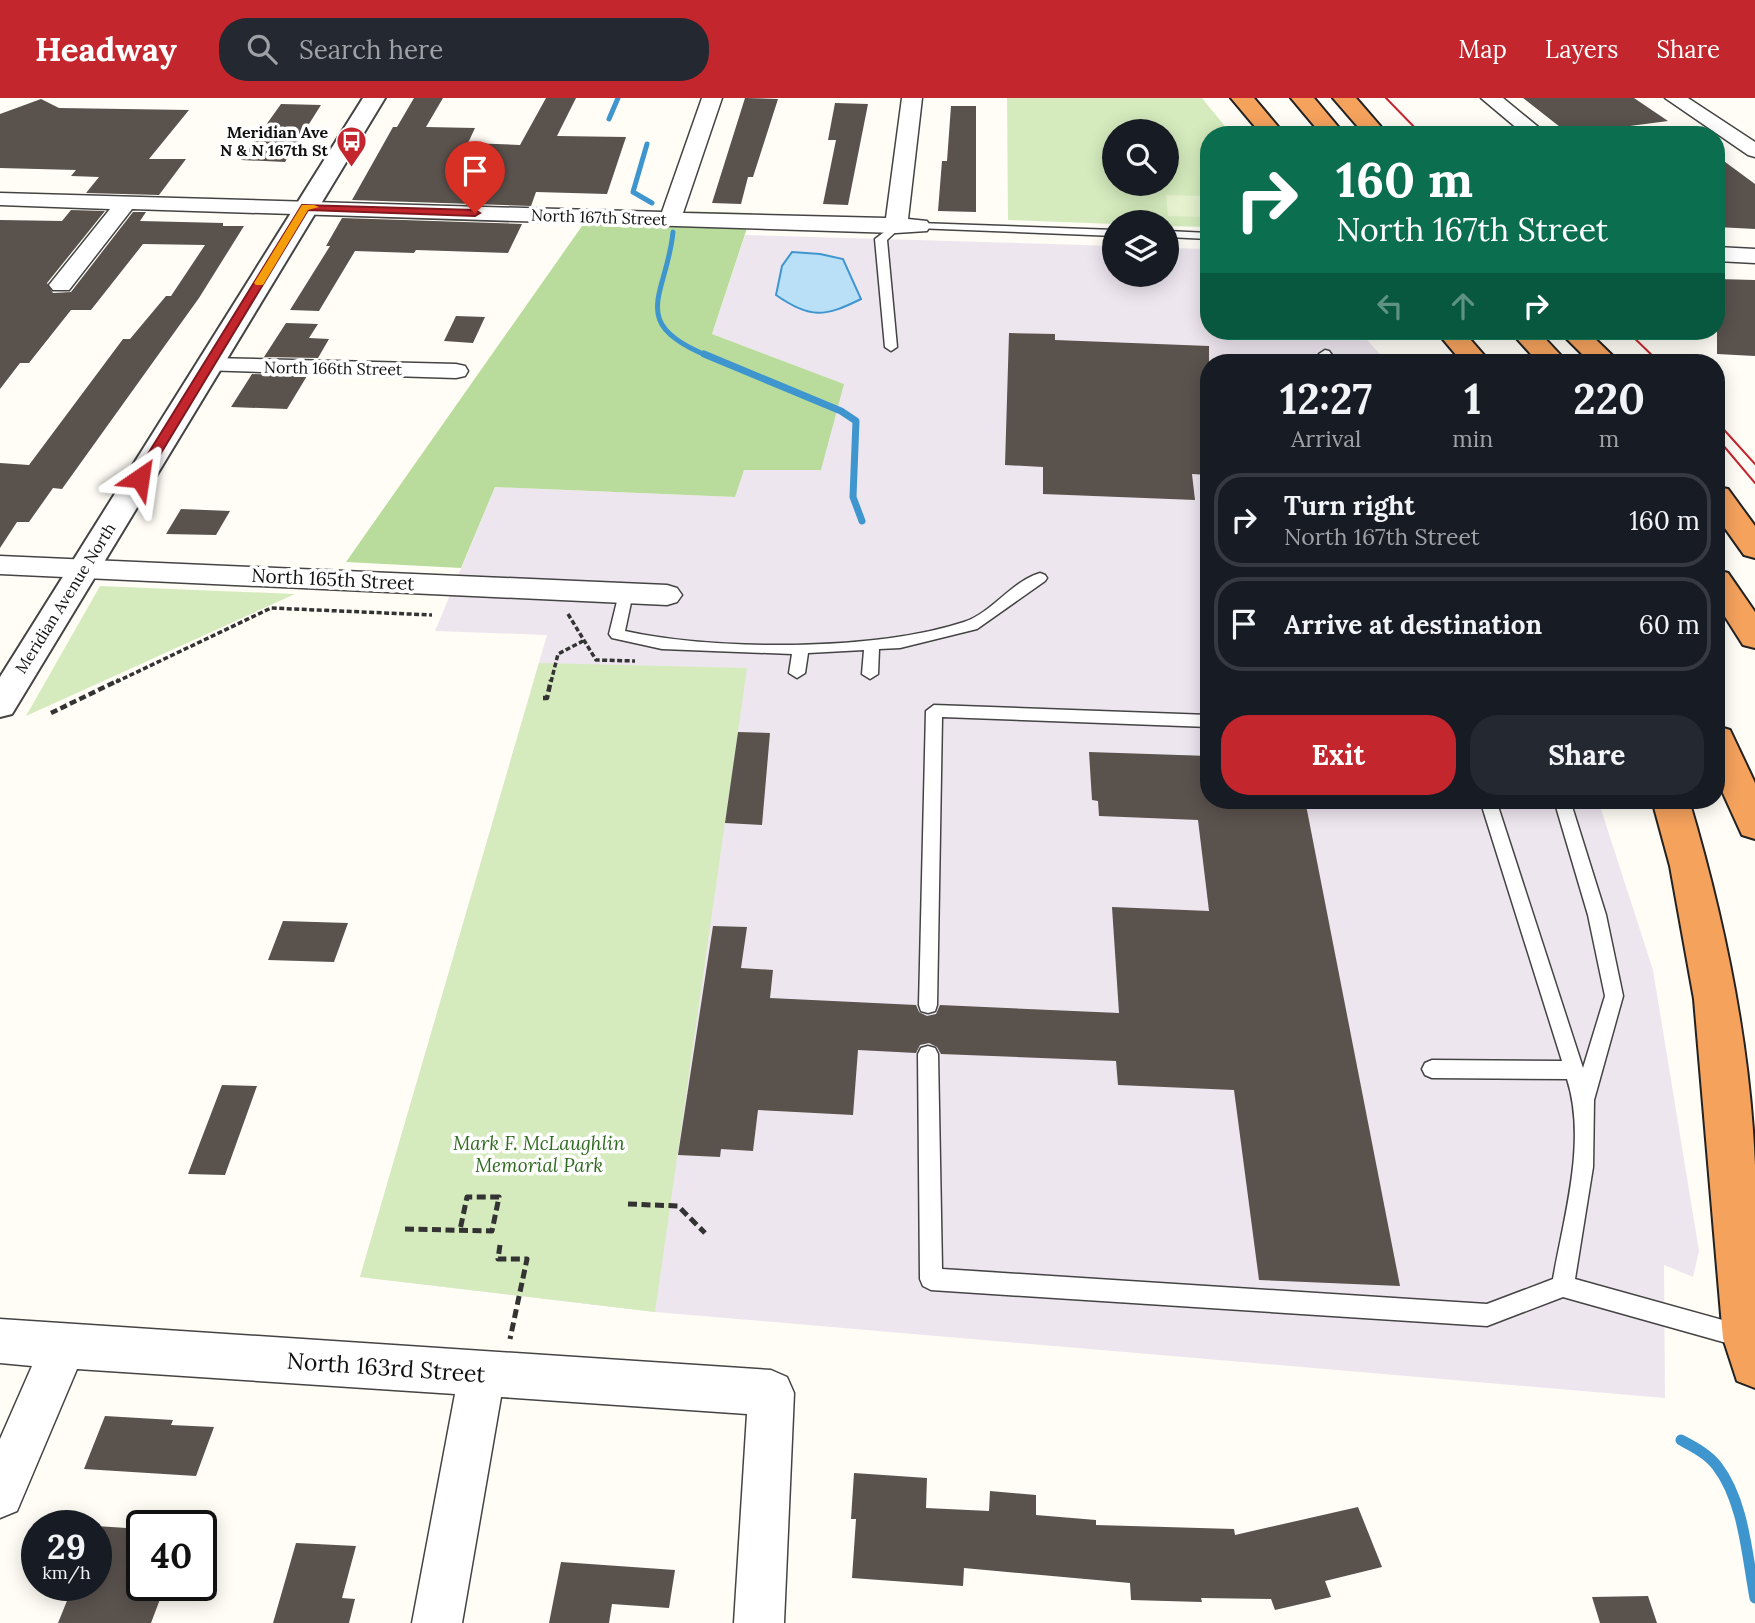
<!DOCTYPE html>
<html lang="en">
<head>
<meta charset="utf-8">
<style>
	:root { --surface:#171b24; --page:#242831; --text:#f1f3f6; --muted:#9ea1a6; --line:#363941; --accent:#c4262e }
	body { margin:0; font-family:Lora,serif; background:var(--page); color:var(--text); height:100vh; display:flex; flex-direction:column; font-size:26px; white-space:nowrap }
	* { box-sizing:border-box; margin:0 }
	p { font-size:23px; color:var(--muted) }
	.icon { flex:none; width:38px; height:38px; fill:none; stroke:currentColor; stroke-width:2; stroke-linecap:round; stroke-linejoin:round }
	.map { position:relative; flex:1; overflow:hidden }
	.details { position:absolute; left:1200px; top:256px; width:525px; height:455px; display:flex; flex-direction:column; background:var(--surface); border-radius:28px; box-shadow:0 4px 18px #0003 }
	.details>* { flex:none }
	.guide { position:absolute; left:1200px; top:28px; width:525px; height:214px; border-radius:28px; box-shadow:0 4px 18px #0003; background:#0b6e4f; color:#fff; overflow:hidden }
	.tools { position:absolute; left:1102px; top:21px; display:grid; gap:14px }
	.tools a { display:grid; place-items:center; width:77px; height:77px; border-radius:50%; background:var(--surface); box-shadow:0 4px 18px #0003; font-size:35px }
	.speed { position:absolute; left:21px; top:1412px; display:flex; gap:14px; font-size:35px; font-weight:700; text-align:center }
	.speed>* { display:grid; place-content:center; width:91px; height:91px; border-radius:50%; background:var(--surface); box-shadow:0 4px 18px #0003; line-height:1 }
	.speed small { font-size:18px; font-weight:400 }
	.speed .limit { border:4px solid #111; border-radius:10px; background:#fff; color:#111 }
	.pin { position:absolute; display:grid; place-items:center; width:60px; height:60px; color:#fff; margin:-72px -30px; border-radius:50% 50% 50% 0; rotate:-45deg; box-shadow:0 0 7px #0007 }
	.pin .icon { rotate:45deg }
	.me { position:absolute; width:77px; margin:-38px; rotate:32deg; stroke-linejoin:round; filter:drop-shadow(0 0 5px #0008) }
	.turn { display:flex; align-items:center; gap:24px; height:147px; padding:0 21px; font-size:32px }
	.turn .icon { width:91px; height:91px; stroke-width:2.5 }
	.turn b { display:block; font-size:49px; line-height:60px }
	.lanes { display:flex; align-items:center; height:66px; padding:0 21px; background:#0003; justify-content:center; gap:35px; direction:ltr }
	.lanes .off { opacity:.35 }
	.eta { display:flex; justify-content:space-evenly; align-items:center; height:119px; text-align:center }
	.eta b { font-size:42px; font-weight:700; line-height:49px }
	.action { display:flex; gap:14px; margin-top:auto; padding:14px 21px }
	.action a { flex:1; height:80px; border-radius:28px; background:var(--accent); color:#fff; font-size:28px; font-weight:700; line-height:80px; text-align:center }
	.action a+a { background:var(--page); color:var(--text) }
	ul { padding:0; list-style:none }
	li { display:flex; align-items:center; gap:21px; height:94px; margin:0 14px 10px; padding:0 7px; border:4px solid var(--line); border-radius:28px }
	li div { flex:1 }
	li b { display:block; font-size:26px }
	li em { font-style:normal }
	header { display:flex; align-items:center; gap:42px; box-sizing:border-box; height:98px; padding:0 35px; background:var(--accent); color:#fff }
	header strong { font-size:33px }
	nav { display:flex; gap:38px; margin-inline-start:auto; font-size:24px }
	.search { width:490px; height:63px; background:var(--page); display:flex; align-items:center; gap:18px; box-sizing:border-box; padding:0 24px; border-radius:28px; color:var(--muted); font-size:26px }
	.map>svg:first-child { display:block }
</style>
</head>
<body>
<header>
<strong>Headway</strong>
<div class="search"><svg class="icon" aria-label="search" viewBox="0 0 24 24"><circle cx="10" cy="10" r="6"/><path d="M15 15l6 6"/></svg>Search here</div>
<nav><a>Map</a><a>Layers</a><a>Share</a></nav>
</header>
<div class="map">
<svg width="1755" height="1525" viewBox="0 0 1755 1525">
	<rect width="100%" height="100%" fill="#fffdf5"/>
	<path fill="#eee6ef" d="M745,137l370,11v29h52v-27l42,1v82h150l28,31h-178v438h389l55,170 46,281 -6,26 -29,-12 1,133 -1010,-86 -295,-35 187,-642 -112,-4 60,-144 239,10 10,-27 100,-86 -132,-50z"/>
	<path fill="#d5ebbd" fill-rule="evenodd" d="M1007,0h195l30,37h-23v92l-42,-1v-4l-52,2 -107,-4zM1115,33h52v53h-52z
		M100,488l195,8 -269,122z
		M539,565l208,5 -92,644 -295,-35z"/>
	<path fill="#b9dc9c" d="M594,111l158,4 -40,121 132,50 -23,86h-77l-9,27 -240,-10 -34,81 -115,-6z"/>
	<path fill="#e6f2cf" d="M1166,97l35,1 4,21 -37,-1z"/>
	<path fill="#b9e0f7" stroke="#3f96cf" stroke-width="2" d="M792,154l28,2 23,5 18,40c-36,18 -51,20 -85,-4l6,-29z"/>
	<g fill="none" stroke-linecap="round" stroke-linejoin="round">
		<path stroke="#3f96cf" stroke-width="5" d="M609,21l9,-21
			M647,46l-14,48 19,11
			M673,134c-6,63 -47,91 35,124"/>
		<path stroke="#3f96cf" stroke-width="7" d="M704,256l137,57 15,10 -3,76 9,24"/>
		<path stroke="#3f96cf" stroke-width="11" d="M1681,1342c13,7 27,14 36,26 27,35 30,90 38,132"/>
	</g>
	<path fill="#5a524d" d="M414,0h29l-17,29 49,1 -7,15 52,2 26,-47h30l-19,38 69,1 -19,57 -71,-2 -5,14 -179,-6 41,-73h4z
		M745,0l33,1 -25,78h-5l-7,27 -29,-1z
		M1523,0h111l34,23 -99,13z
		M41,1l18,9 130,2 -40,49h37l-27,36 -73,-2 13,-16 -28,-1 5,-6 -76,-2v-54z
		M835,5l33,1 -20,101 -25,-1 13,-64h-8z
		M281,6l40,1 -36,57 -44,-2z
		M951,8h25v106l-38,-1 4,-50h5z
		M1717,58l38,28v45l-38,-2z
		M71,112l34,1 -58,72 6,10 18,-1 62,-80h13l-6,9 83,2v3h21l-45,72 -137,191 -9,-1 -24,34h-12l-17,26v-85l29,2 94,-126h7l36,-43h5l34,-51 -62,-1 -52,66h-20l-42,53h-9l-20,26v-169l62,1z
		M342,120l180,6 -14,29 -92,-3 -2,3 -59,-2 -36,60 -29,-1 40,-64h-4z
		M1717,181l38,1v76l-38,-2z
		M456,218l29,1 -12,26 -29,-2z
		M286,225l32,1 -9,14 20,1 -11,19 -54,-1z
		M1009,235l46,1v6l154,6v129l-17,-1 3,26 -152,-6v-27l-38,-2z
		M252,276l55,2 -20,33 -56,-2z
		M181,411l49,2 -14,24 -50,-1z
		M738,634l32,1 -8,92 -37,-2z
		M1089,654l120,4v44h96l95,486 -141,-6 -25,-190 -116,-5 -2,-24 -175,-7 -4,-7 -8,-4 -9,2 -4,8 -58,-3 -5,65 -95,-5 -5,41 -32,-2 -1,8 -42,-2 35,-229 34,1 -6,41 32,2 -3,28 146,7 3,7 8,4 9,-2 4,-9 179,8 -7,-106 97,4 -11,-91 -99,-4 -1,-15 -6,-1z
		M283,823l65,2 -14,39 -66,-2z
		M222,987l35,1 -32,89 -37,-1z
		M105,1318l68,4 -2,5 43,2 -18,49 -112,-7z
		M854,1375l73,5 -1,30 63,3 1,-20 46,4v20l60,5v5l138,4 1,6 123,-28 24,60 -57,14 6,16 -56,13 -4,-11 -70,-1 1,4 -71,-2 -1,-17 -166,-15 -1,18 -111,-8 4,-59h-5z
		M96,1428l46,3v57h23l-14,37h-93l15,-37h23z
		M296,1445l60,3 -14,52 13,1 -6,24h-76z
		M561,1464l114,8 -6,38 -57,-4 -3,19h-60z
		M1648,1498l9,27h-57l-8,-26z"/>
	<g fill="none" stroke-linecap="round" stroke-linejoin="round">
		<defs>
			<path id="service" d="M896,125l6,3 -15,14 10,107 -6,4 -6,-4 -10,-108z
				M919,125l196,7v6l-200,-8 -2,-2z
				M1167,133l42,2v6l-42,-2z
				M1325,252l4,1 8,11h-12l-6,-8z
				M1040,475l5,2 2,3 -2,3 -68,48 -77,19 -21,1 -1,25 -8,5 -8,-5 2,-24 -56,3 -3,20 -8,5 -8,-5 3,-19 -130,-5 -50,-11 -3,-4 10,-41 7,-5 7,5 -8,38c91,20 251,20 339,-9 28,-9 48,-41 76,-49z
				M934,607l275,10v12l-267,-10 -5,288 -2,6 -7,2 -7,-2 -2,-6 7,-294z
				M1480,702h16l87,268 22,-72 -17,-81 -34,-115h16l36,115 17,81 -29,104 -1,67 -18,112 180,50v22l-192,-54 -76,29 -556,-36 -8,-4 -3,-7 -2,-225 3,-6 7,-2 7,2 3,6 4,215 545,35 66,-25c11,-63 34,-138 14,-200l-135,-1 -7,-3 -3,-6 3,-6 7,-3 130,1z"/>
			<path id="minor" d="M702,0h20l-39,115 203,5 16,-120h20l-14,121 19,2 3,5 -3,5 -31,2 -764,-24 -63,81h-16l-4,-5 61,-76 -110,-4v-12l662,19z
				M1481,0h22l45,37h-23z
				M1665,0h23l67,44v15l-7,-2z
				M1717,149l38,2v14l-38,-2z
				M210,260l246,6 9,2 3,5 -3,5 -9,2 -255,-8 -3,-5 3,-5z
				M0,458l667,29 10,3 5,7 -5,7 -10,3 -667,-31z
				M0,1221l771,51 16,7 7,16 -10,230h-50l13,-209 -246,-17 -39,226h-50l43,-229 -378,-25 -60,142 -17,7v-79l32,-73 -32,-3z"/>
			<path id="tertiary" d="M363,0h22l-373,616 -12,3v-40z"/>
			<path id="motorway" d="M1231,0h23l31,37h-23z
				M1291,0h23l31,37h-23z
				M1333,0h23l32,37h-23z
				M1436,233h27l27,31h-28z
				M1510,233h28l29,31h-29z
				M1559,233h28l32,31h-29z
				M1717,389l11,2 27,37v32l-11,-3 -27,-38z
				M1717,472l11,3 27,39v36l-12,-3 -26,-41z
				M1717,628l13,4 25,53v56l-13,-4 -25,-55z
				M1652,702h37c35,118 61,242 66,365 0,74 0,149 0,223l-18,-7 -14,-43 -29,-339 -24,-133z"/>
		</defs>
		<use href="#service" stroke="#444" stroke-width="3"/>
		<use href="#minor" stroke="#444" stroke-width="3"/>
		<use href="#tertiary" stroke="#444" stroke-width="4"/>
		<use href="#motorway" stroke="#222" stroke-width="4"/>
		<path stroke="#333" stroke-width="3.5" stroke-dasharray="5 2.5" stroke-linecap="butt" d="M568,516l28,46 39,1
			M116,584l155,-74 161,7
			M551,584l7,-28 25,-13"/>
		<path stroke="#333" stroke-width="4.5" stroke-dasharray="7 3.5" stroke-linecap="butt" d="M543,600h4l4,-18
			M51,615l68,-33"/>
		<path stroke="#333" stroke-width="5" stroke-dasharray="9 4.5" stroke-linecap="butt" d="M628,1106l50,2 27,27
			M405,1131l87,2 7,-34h-32l-7,33
			M500,1147l-2,14h29l-17,80"/>
		<use href="#service" fill="#fff" fill-rule="evenodd"/>
		<use href="#minor" fill="#fff" fill-rule="evenodd"/>
		<use href="#tertiary" fill="#fff" fill-rule="evenodd"/>
		<use href="#motorway" fill="#f5a25d" fill-rule="evenodd"/>
		<path stroke="#c4262e" stroke-width="2" d="M1386,0l36,37
			M1627,233l32,31
			M1717,324l38,42
			M1717,340l38,45"/>
	</g>
	<path fill="#c4262e" stroke="#7f191e" stroke-width="2" d="M302,107l173,5 5,3 -5,3 -167,-6 -162,268 -2,2h-9l-2,-2z"/>
	<path fill="#f59e0b" d="M302,107h12l5,2 -11,3 -45,75h-7l-2,-2z"/>
	<defs>
		<symbol id="bus-pin" viewBox="-11 -11 22 30"><path d="M0 17L-7.5 6A9.5 9.5 0 1 1 7.5 6Z" fill="#c4262e" stroke="#fff"/><path d="M-5-6H5V4H4V6H2V4H-2V6H-4V4H-5ZM-3.5-4V0h7V-4ZM-3.5 1.2v1.5H-2V1.2ZM2 1.2v1.5H3.5V1.2Z" fill="#fff"/></symbol>
	</defs>
	<g fill-rule="evenodd">
		<use href="#bus-pin" x="334" y="26" width="35" height="47"/>
	</g>
	<g text-anchor="middle" dominant-baseline="central" stroke-width="7" stroke-linejoin="round" paint-order="stroke">
		<g font-size="16" font-weight="bold" fill="#111" stroke="#fff" text-anchor="end">
			<text x="328" y="34">Meridian Ave<tspan x="328" dy="18">N &amp; N 167th St</tspan></text>
		</g>
		<g font-size="16" fill="#111" stroke="#fff">
			<text transform="translate(599 119) rotate(2)">North 167th Street</text>
			<text transform="translate(333 270) rotate(1)">North 166th Street</text>
			<text transform="translate(65 500) rotate(-58)">Meridian Avenue North</text>
		</g>
		<g font-size="19" fill="#111" stroke="#fff">
			<text transform="translate(333 481) rotate(3)">North 165th Street</text>
		</g>
		<g font-size="19" font-style="italic" fill="#2f6b1f" stroke="#fff">
			<text x="539" y="1045">Mark F. McLaughlin<tspan x="539" dy="22">Memorial Park</tspan></text>
		</g>
		<g font-size="23" fill="#111" stroke="#fff">
			<text transform="translate(386 1269) rotate(4)">North 163rd Street</text>
		</g>
	</g>
</svg>
<div class="tools">
<a><svg class="icon" aria-label="search" viewBox="0 0 24 24"><circle cx="10" cy="10" r="6"/><path d="M15 15l6 6"/></svg></a>
<a><svg class="icon" aria-label="layers" viewBox="0 0 24 24"><path d="M12 4l9 5-9 5-9-5zM3 14l9 5 9-5"/></svg></a>
</div>
<div class="speed"><div>29<small>km/h</small></div><div class="limit">40</div></div>
<div class="pin" style="left:475px;top:115px;background:#d93025"><svg class="icon" aria-label="arrive" viewBox="0 0 24 24"><path d="M6 21V4h12l-3 4 3 4H6"/></svg></div>
<svg class="me" style="left:140px;top:380px" viewBox="-20 -20 40 40"><path d="M0-17L14 15 0 8-14 15z" fill="#c4262e" stroke="#fff" stroke-width="4"/></svg>
<div class="guide">
<div class="turn"><svg class="icon" aria-label="right" viewBox="0 0 24 24"><path d="M7 20v-9h11M14 6l5 5-5 5"/></svg><div><b>160 m</b>North 167th Street</div></div>
<div class="lanes"><svg class="icon off" aria-label="left" viewBox="0 0 24 24"><path d="M17 20v-9H6M10 6l-5 5 5 5"/></svg><svg class="icon off" aria-label="ahead" viewBox="0 0 24 24"><path d="M12 20V5M6 11l6-6 6 6"/></svg><svg class="icon" aria-label="right" viewBox="0 0 24 24"><path d="M7 20v-9h11M14 6l5 5-5 5"/></svg></div>
</div>
<section class="details">
<div class="eta">
<div><b>12:27</b><p>Arrival</p></div>
<div><b>1</b><p>min</p></div>
<div><b>220</b><p>m</p></div>
</div>
<ul>
<li><svg class="icon" aria-label="right" viewBox="0 0 24 24"><path d="M7 20v-9h11M14 6l5 5-5 5"/></svg><div><b>Turn right</b><p>North 167th Street</p></div><em>160 m</em></li>
<li><svg class="icon" aria-label="arrive" viewBox="0 0 24 24"><path d="M6 21V4h12l-3 4 3 4H6"/></svg><div><b>Arrive at destination</b></div><em>60 m</em></li>
</ul>
<div class="action"><a>Exit</a><a>Share</a></div>
</section>
</div>
</body>
</html>
